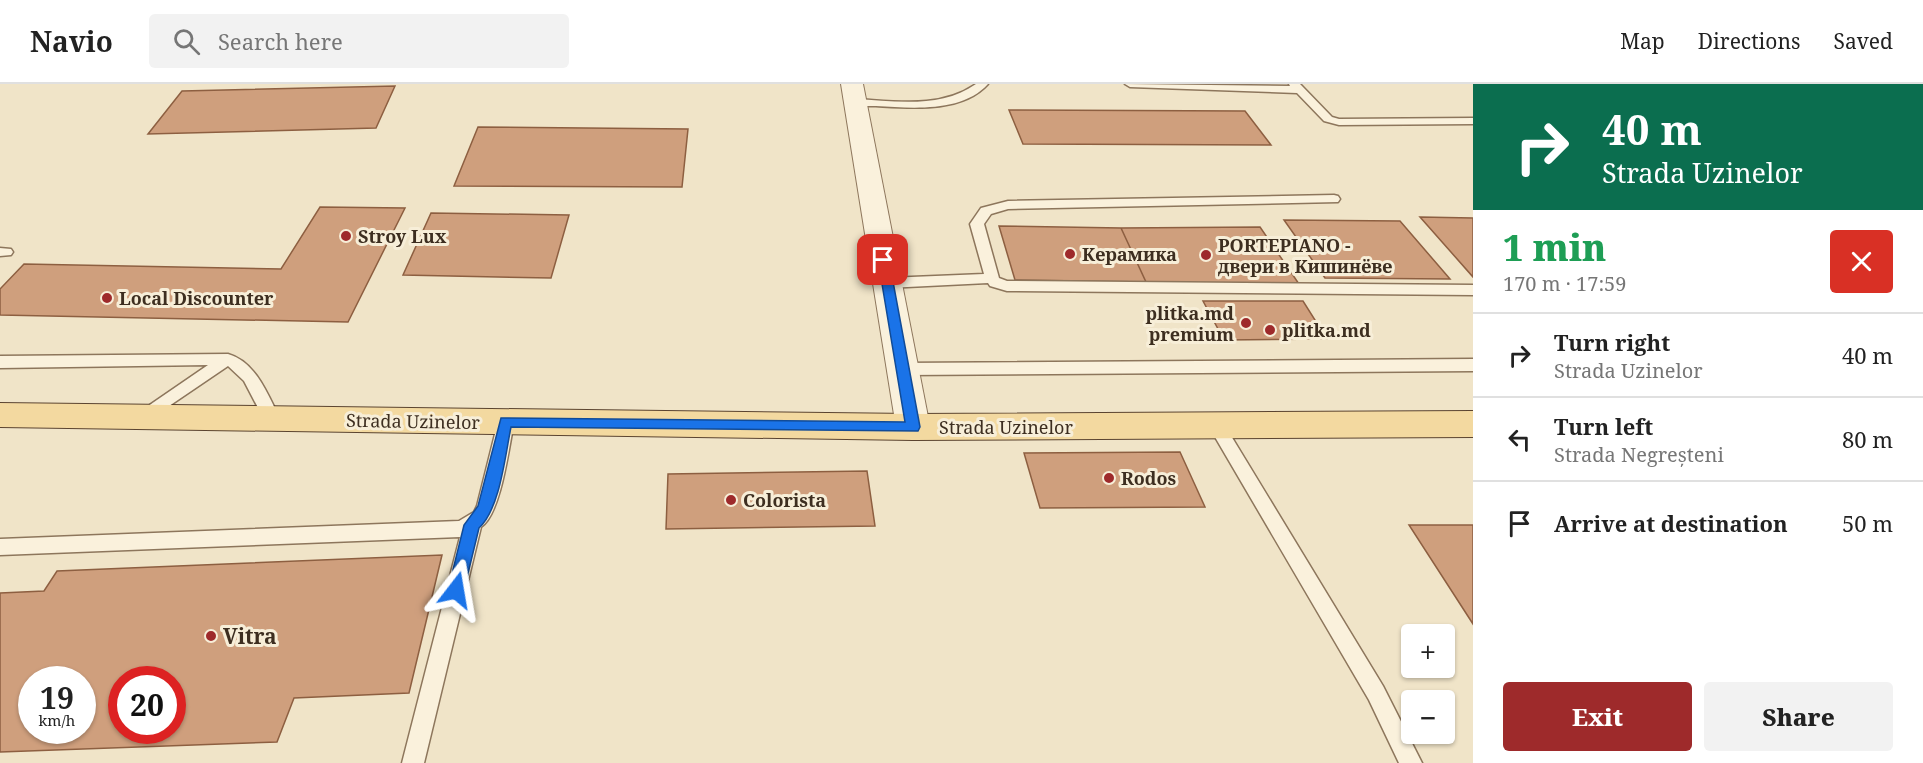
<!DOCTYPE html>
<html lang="en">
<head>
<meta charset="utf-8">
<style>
	:root { --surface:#fff; --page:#f2f2f2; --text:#222; --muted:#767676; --line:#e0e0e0; --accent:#9e2a2b }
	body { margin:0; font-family:"Noto Serif",serif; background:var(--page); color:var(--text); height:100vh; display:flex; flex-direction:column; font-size:22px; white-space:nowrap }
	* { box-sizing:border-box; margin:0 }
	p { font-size:20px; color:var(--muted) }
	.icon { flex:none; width:33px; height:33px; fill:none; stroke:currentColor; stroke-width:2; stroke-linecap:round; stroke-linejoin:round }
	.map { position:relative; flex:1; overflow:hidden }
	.side { display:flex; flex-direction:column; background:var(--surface); width:450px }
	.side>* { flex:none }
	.top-card { background:#0b6e4f; color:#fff; overflow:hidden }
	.tools { position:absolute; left:1401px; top:540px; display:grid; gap:12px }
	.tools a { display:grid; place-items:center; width:54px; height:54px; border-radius:6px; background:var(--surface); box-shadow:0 2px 4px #0004; font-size:30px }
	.speed { position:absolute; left:18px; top:582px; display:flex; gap:12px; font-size:30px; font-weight:700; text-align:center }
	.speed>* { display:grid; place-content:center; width:78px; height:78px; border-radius:50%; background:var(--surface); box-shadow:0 2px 4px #0004; line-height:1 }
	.speed small { font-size:15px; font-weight:400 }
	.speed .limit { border:9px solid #d22; background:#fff; color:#111 }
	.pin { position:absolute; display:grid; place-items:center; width:51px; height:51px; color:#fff; margin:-26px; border-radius:12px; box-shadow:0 3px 9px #0006 }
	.me { position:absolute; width:66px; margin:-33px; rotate:14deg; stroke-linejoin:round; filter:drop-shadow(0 0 4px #0008) }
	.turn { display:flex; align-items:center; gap:21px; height:126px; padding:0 30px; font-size:27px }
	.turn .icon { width:78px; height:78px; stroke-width:2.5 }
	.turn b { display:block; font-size:42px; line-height:51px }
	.round { display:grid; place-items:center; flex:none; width:63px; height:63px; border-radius:6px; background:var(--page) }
	.summary { display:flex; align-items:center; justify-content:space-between; height:102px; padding:0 30px }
	h1 { font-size:36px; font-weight:800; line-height:45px; color:#1e9e55 }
	.button { display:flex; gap:12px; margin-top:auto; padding:12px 30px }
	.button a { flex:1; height:69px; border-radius:6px; background:var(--accent); color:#fff; font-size:24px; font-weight:800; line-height:69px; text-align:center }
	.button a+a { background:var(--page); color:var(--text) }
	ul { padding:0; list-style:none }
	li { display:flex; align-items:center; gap:18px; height:84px; padding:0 30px; border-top:2px solid var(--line) }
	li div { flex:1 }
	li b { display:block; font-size:22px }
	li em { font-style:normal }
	header { display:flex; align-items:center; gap:36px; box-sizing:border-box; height:84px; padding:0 30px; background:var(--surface); border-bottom:2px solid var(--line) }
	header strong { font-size:28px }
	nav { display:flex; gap:33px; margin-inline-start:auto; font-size:21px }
	.search { width:420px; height:54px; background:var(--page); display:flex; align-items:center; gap:15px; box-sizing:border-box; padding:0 21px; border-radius:6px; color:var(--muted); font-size:22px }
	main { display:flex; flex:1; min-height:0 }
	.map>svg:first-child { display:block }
</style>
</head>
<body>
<header>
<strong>Navio</strong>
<div class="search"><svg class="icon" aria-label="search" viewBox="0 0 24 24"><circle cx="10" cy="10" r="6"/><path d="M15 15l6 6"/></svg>Search here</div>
<nav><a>Map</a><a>Directions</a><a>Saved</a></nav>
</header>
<main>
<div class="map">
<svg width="1473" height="679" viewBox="0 0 1473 679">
	<rect width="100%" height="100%" fill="#f0e4c8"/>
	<path fill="#cf9f7d" stroke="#8d5f41" stroke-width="1.5" fill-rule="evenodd" d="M395,2l-19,42 -228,6 34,-43z
		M1009,26l236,1 26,34 -248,-1z
		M478,43l210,2 -6,58 -228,-1z
		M320,123l85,1 -57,114 -348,-7v-26l24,-25 257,5z
		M431,129l138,2 -18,63 -148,-3z
		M1420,133l53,1v59z
		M1284,136l116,1 50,58 -125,-1z
		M999,142l122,2 25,54 -131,-2z
		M1260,143l39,57 -153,-2 -25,-54z
		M1203,217h100l24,38 -103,1z
		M1180,368l25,55 -165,1 -16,-55z
		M867,387l8,55 -209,3 2,-55z
		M1409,441h64v99z
		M442,471l-33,138 -115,5 -17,44 -277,10v-159l44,-2 13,-20zM32,596h50v50h-50zM122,596h50v50h-50z"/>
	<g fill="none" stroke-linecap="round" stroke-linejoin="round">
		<defs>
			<path id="lane" d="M976,0h12c-26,29 -76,24 -112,22 -8,0 -20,1 -26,-4l5,-3c40,2 86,10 121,-15z
				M1125,0l165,2 -1,-2h11l32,33 7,2 134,-1v6l-134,1 -15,-4 -27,-28 -167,-6z
				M1334,111l4,1 2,3 -2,3 -330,7 -17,5 -7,10 15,54 8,3 466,4v10l-466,-4 -17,-5 -2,-3 -101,5 -7,-5 7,-5 97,-4 -14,-50 11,-16 27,-7z
				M0,164l11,1 2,3 -2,3 -11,1z
				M228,270c28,8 40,41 52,65l-2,4 -6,2 -6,-2 -22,-42 -16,-15 -84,57 -6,-2 -2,-4 2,-4 70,-48 -208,3v-12z
				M1473,275v12l-570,4 -6,-2 -2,-4 2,-4 6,-2z
				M506,332l6,2 2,4c-5,24 -13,92 -33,105l-57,236h-22l58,-226 -460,18v-16l459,-18 15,-9 3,-6 21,-84 2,-4z
				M1216,335l6,2 161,265 39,77h-23l-30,-63 -161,-275 2,-4z"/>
			<path id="street" d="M841,0h22l67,343 -5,9 -12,4 -12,-4 -5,-9z"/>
			<path id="primary" d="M0,319l913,11 560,-3v26l-560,3 -913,-13z"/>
		</defs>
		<use href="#lane" stroke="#8d765c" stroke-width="3"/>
		<use href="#street" stroke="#8d765c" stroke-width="2"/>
		<use href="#primary" stroke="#5b4430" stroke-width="2"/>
		<use href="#lane" fill="#faf1dc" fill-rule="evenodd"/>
		<use href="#street" fill="#faf1dc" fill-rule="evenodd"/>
		<use href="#primary" fill="#f3d9a0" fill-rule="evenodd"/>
	</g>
	<path fill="#1a73e8" stroke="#114b97" stroke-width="1.5" d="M883,173l6,3 31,167 -2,4 -407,-4c-6,29 -11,82 -32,101l-15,62 -2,5 -6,2 -6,-2 -2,-5 16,-65 14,-19 23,-88 404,4 -27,-162z"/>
	<g fill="#9e2a2b" stroke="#f7eed8" stroke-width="2">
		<circle cx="346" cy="152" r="6"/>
		<circle cx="1070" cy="170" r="6"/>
		<circle cx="1206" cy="171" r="6"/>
		<circle cx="107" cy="214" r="6"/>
		<circle cx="1246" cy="239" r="6"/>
		<circle cx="1270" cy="246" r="6"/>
		<circle cx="1109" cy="394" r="6"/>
		<circle cx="731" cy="416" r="6"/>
		<circle cx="211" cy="552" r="6"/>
	</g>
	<g text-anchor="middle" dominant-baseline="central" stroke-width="6" stroke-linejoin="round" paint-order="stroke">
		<g font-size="18" font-weight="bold" fill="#3d2e20" stroke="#f7eed8" text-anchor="start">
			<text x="358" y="152">Stroy Lux</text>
			<text x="1218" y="161">PORTEPIANO -<tspan x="1218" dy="21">двери в Кишинёве</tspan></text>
			<text x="1082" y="170">Керамика</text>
			<text x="119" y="214">Local Discounter</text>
			<text x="1234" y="229" text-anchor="end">plitka.md<tspan x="1234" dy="21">premium</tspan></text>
			<text x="1282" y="246">plitka.md</text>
			<text x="1121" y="394">Rodos</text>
			<text x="743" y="416">Colorista</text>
		</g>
		<g font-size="18" fill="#3d2e20" stroke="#f7eed8">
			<text transform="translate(413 337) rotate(1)">Strada Uzinelor</text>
			<text x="1006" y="343">Strada Uzinelor</text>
		</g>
		<g font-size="21" font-weight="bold" fill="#3d2e20" stroke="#f7eed8" text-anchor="start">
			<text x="223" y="552">Vitra</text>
		</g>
	</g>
</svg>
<div class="tools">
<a>+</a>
<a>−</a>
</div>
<div class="speed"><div>19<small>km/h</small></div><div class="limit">20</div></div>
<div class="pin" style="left:883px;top:176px;background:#d93025"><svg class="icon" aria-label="arrive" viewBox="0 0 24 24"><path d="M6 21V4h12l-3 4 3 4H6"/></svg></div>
<svg class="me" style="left:456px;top:506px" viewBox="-20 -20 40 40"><path d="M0-17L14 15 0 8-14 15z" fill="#1a73e8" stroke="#fff" stroke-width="4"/></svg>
</div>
<section class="side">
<div class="top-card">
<div class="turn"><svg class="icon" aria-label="right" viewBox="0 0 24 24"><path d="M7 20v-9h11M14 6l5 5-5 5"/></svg><div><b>40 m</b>Strada Uzinelor</div></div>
</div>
<div class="summary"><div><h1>1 min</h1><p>170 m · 17:59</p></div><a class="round" style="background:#d93025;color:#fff"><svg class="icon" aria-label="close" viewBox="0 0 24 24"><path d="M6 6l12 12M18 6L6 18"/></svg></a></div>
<ul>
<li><svg class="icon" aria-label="right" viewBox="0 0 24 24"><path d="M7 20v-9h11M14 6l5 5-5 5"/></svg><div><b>Turn right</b><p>Strada Uzinelor</p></div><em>40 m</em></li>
<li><svg class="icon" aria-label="left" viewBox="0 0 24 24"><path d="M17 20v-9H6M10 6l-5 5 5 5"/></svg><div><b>Turn left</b><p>Strada Negreșteni</p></div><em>80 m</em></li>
<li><svg class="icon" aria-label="arrive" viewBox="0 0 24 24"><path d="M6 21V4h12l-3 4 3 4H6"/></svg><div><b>Arrive at destination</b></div><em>50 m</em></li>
</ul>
<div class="button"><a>Exit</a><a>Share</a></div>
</section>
</main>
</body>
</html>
